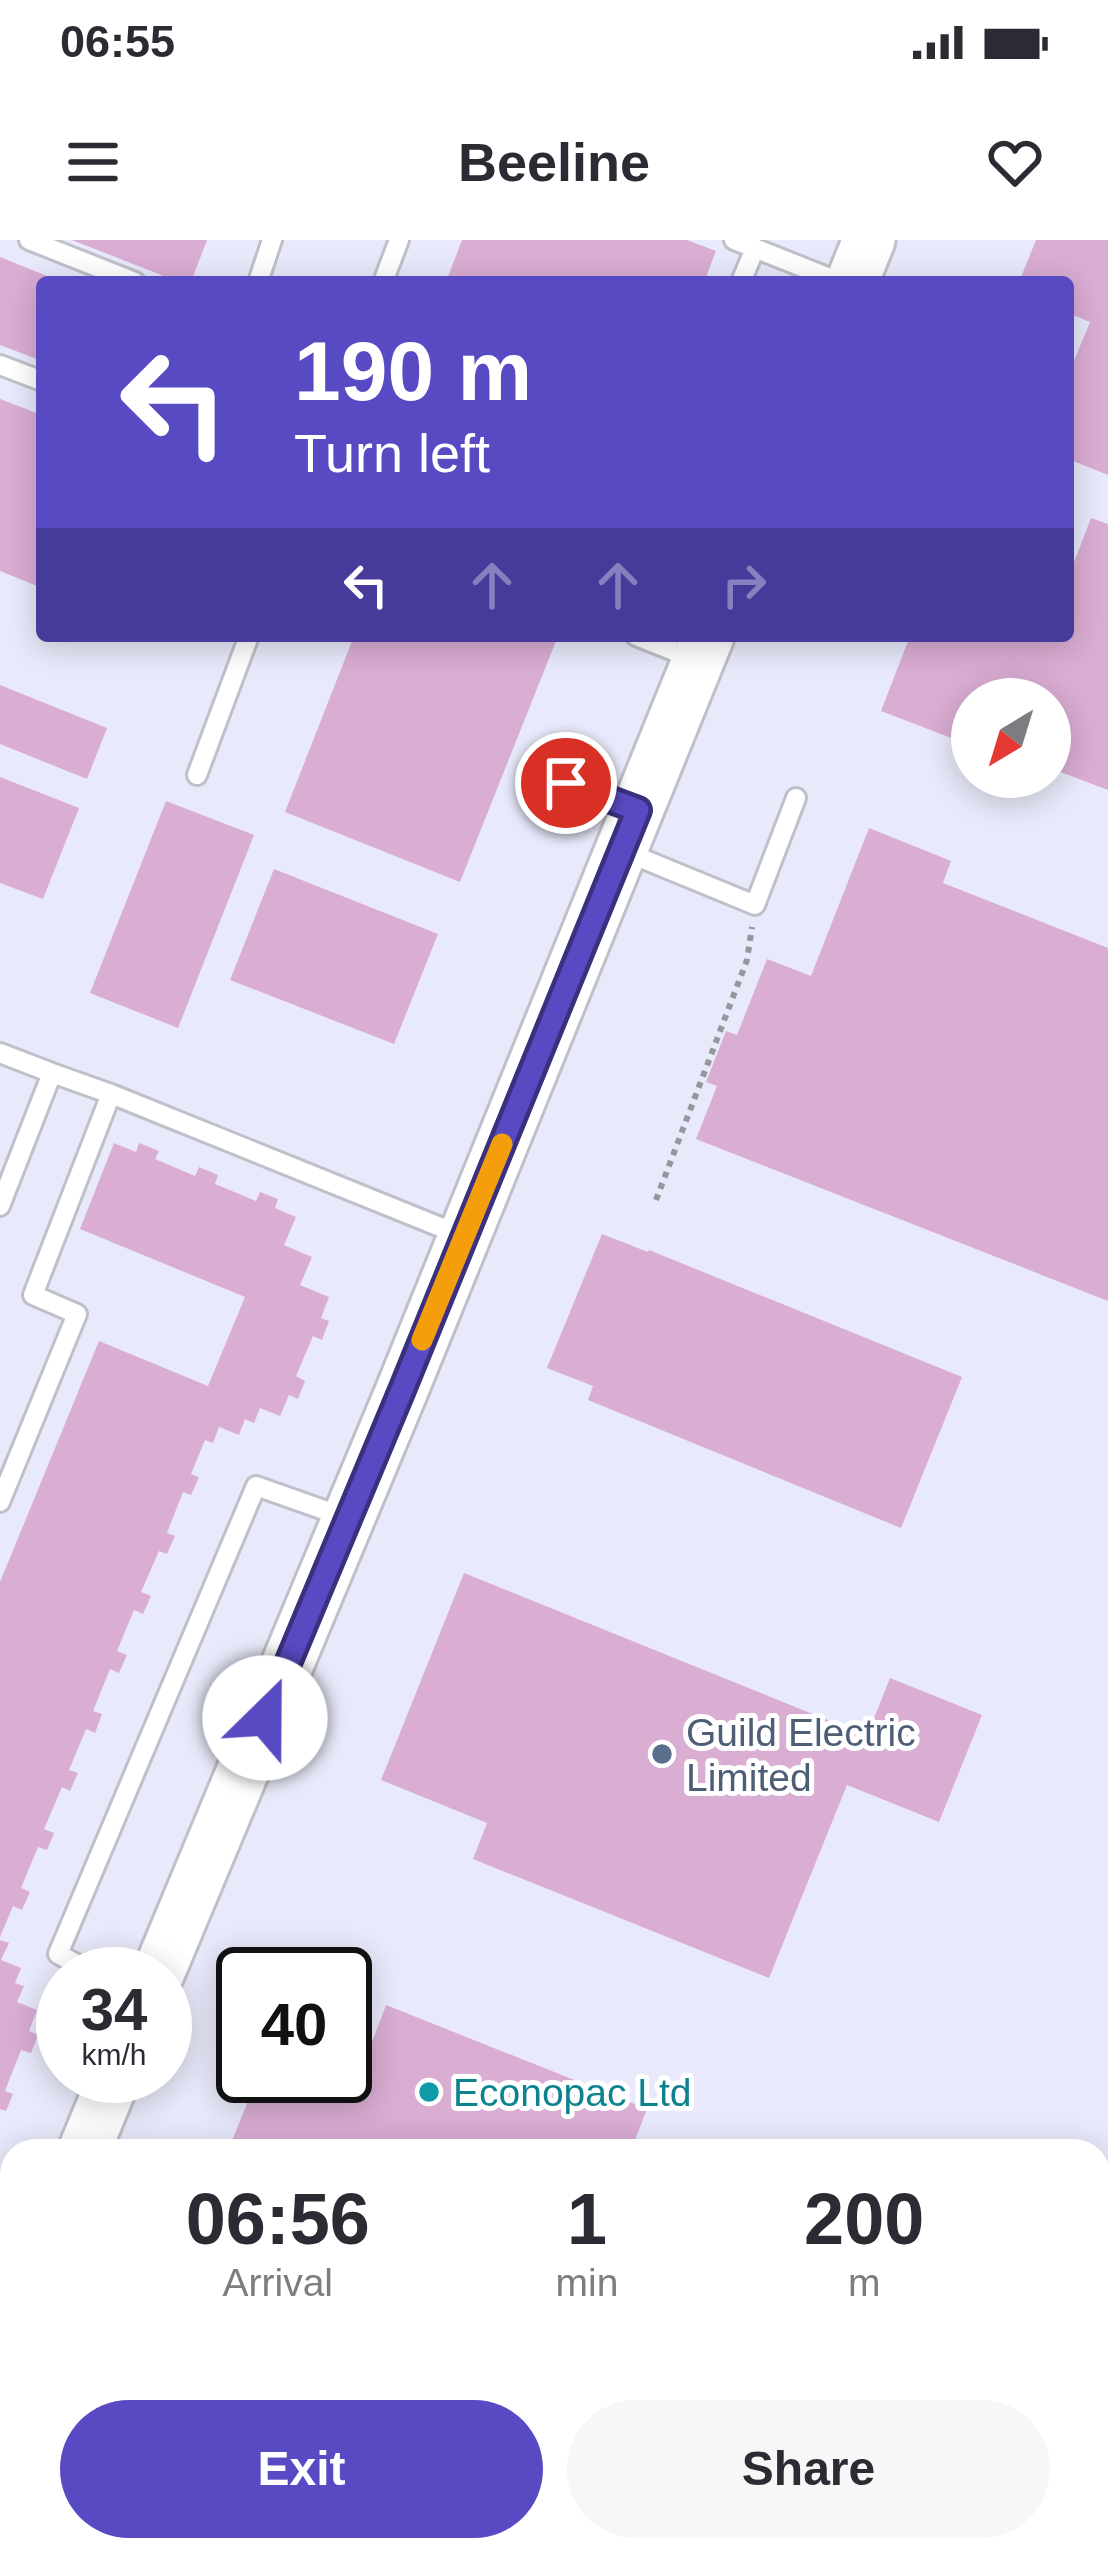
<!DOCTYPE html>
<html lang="en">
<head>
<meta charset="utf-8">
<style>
	:root { --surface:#fff; --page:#f7f7f7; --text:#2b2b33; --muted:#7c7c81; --accent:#584ac2 }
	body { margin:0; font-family:Helvetica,sans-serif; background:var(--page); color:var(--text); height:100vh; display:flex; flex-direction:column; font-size:45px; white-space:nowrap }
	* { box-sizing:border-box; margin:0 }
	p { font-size:39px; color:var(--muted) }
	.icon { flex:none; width:66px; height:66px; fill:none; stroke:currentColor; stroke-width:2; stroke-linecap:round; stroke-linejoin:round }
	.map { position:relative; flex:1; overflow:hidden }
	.sheet { position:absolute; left:0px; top:1899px; width:1110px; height:423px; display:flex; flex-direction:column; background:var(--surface); border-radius:36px 36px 0 0; box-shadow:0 6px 30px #0003 }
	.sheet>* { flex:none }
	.hud { position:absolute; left:36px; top:36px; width:1038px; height:366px; border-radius:12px; box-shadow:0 6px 30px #0003; background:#584ac2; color:#fff; overflow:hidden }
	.needle { width:78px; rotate:218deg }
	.tools { position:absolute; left:951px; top:438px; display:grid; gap:24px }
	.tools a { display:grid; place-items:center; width:120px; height:120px; border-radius:50%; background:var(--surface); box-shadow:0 6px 30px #0003; font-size:60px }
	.speed { position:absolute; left:36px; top:1707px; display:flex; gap:24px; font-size:60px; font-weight:700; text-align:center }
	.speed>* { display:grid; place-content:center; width:156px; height:156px; border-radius:50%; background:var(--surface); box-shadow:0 6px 30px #0003; line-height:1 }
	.speed small { font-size:30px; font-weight:400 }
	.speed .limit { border:6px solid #111; border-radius:18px; background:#fff; color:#111 }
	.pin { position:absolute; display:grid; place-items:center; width:102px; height:102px; color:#fff; margin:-51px; border:6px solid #fff; border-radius:50%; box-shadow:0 3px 12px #0007 }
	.me { position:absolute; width:132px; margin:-66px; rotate:23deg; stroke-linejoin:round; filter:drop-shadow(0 0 9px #0008) }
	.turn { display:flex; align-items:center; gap:42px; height:252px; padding:0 60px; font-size:54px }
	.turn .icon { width:156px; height:156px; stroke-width:2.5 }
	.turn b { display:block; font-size:84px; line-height:102px }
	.lanes { display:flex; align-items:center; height:114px; padding:0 60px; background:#0003; justify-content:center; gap:60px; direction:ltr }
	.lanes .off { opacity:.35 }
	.eta { display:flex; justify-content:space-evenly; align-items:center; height:204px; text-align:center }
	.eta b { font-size:72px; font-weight:800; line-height:84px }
	.cta { display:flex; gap:24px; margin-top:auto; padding:24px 60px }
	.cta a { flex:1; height:138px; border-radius:72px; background:var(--accent); color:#fff; font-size:48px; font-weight:800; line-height:138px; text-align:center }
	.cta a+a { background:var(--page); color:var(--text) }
	.status { display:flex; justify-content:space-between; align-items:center; height:84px; padding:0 60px; background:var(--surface); direction:ltr }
	.status svg { height:33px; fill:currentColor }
	header { display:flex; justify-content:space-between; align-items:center; height:156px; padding:0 60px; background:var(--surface); font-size:54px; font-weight:800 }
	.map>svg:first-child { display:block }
</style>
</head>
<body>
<div class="status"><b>06:55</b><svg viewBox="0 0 49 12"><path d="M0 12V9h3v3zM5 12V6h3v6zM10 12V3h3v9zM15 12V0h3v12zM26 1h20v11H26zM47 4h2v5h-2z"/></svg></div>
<header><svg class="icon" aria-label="menu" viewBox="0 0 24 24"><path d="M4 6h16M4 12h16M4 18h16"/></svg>Beeline<svg class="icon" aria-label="heart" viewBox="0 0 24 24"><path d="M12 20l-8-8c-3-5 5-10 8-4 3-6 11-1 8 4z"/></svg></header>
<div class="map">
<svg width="1108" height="2320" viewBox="0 0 1108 2320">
	<rect width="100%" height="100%" fill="#f6f7fe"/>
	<path fill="#e8eafb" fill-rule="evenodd" d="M0,0h1108v2019l-10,25v-133h-1086v170l-12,-4zM42,42h1026v354h-1026zM972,459h78v78h-78zM63,1734h102v102h-102zM243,1734h102v102h-102z
		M579,2310h413l-4,10h-385z"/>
	<path fill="#daadd3" d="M72,0h135l-16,42h-12z
		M462,0h225l29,11 -12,31h-258z
		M1036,0h72v235l-40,-16v-84l22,-53 -22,-9v-31h-49z
		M0,17l62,25h-20v79l-42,-16z
		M0,159l42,16v173l-42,-17z
		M1091,278l17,6v266l-58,-22v-69h-78v47l-91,-35 29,-75h158v-58z
		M354,396h204l-98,246 -175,-70z
		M0,445l107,43 -20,51 -87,-35z
		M0,537l79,31 -36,91 -43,-16z
		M166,561l88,34 -76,193 -88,-35z
		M869,588l82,33 -8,22 165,65v353l-412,-162 21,-53 -11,-4 20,-51 11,4 30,-76 44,17z
		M274,629l164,65 -44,110 -164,-64z
		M114,903l22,9 3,-9 20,8 -4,8 40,17 4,-9 19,8 -3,9 41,17 4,-9 18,7 -3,9 21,9 -12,28 28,12 -12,28 29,12 -8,21 8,3 -7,19 -9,-4 -17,40 9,5 -7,18 -9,-4 -9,21 -20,-8 -6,15 -9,-4 -6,16 -20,-8 -6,16 -8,-3 -14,34 8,3 -8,18 -8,-3 -16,41 8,3 -8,18 -8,-3 -18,41 10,4 -8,18 -9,-4 -17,41 10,4 -8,18 -9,-4 -17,42 9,3 -7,19 -9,-4 -17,41 9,3 -8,18 -8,-4 -18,42 10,4 -7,17 -9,-3 -17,41 9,4 -8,18 -9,-4 -13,31v-355l99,-241 109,45 37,-89 -165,-68z
		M602,994l46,18 1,-2 313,127 -61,151 -313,-128 5,-14 -46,-18z
		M464,1333l403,163 23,-58 92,37 -43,107 -92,-37 -78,193 -296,-119 14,-36 -106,-43z
		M0,1700l9,3 -8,17 20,8 -6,15 9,3 -7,16 20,8 -8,21 9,4 -7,18 -10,-3 -16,41 8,3 -7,17 -6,-2z
		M386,1765l261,104 -14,36 15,6h-420l30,-75h87v-57l10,4 -7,19 21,8z
		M24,2310h175l24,10h-176z
		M272,2310h101l25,10h-102z"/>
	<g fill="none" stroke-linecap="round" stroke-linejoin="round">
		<defs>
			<path id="lane" d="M29,0l106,42
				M734,0l106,42
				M258,42l14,-42
				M383,42l16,-42
				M741,42l14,-34
				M0,125l42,16
				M636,396l58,23
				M530,529l103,39
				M197,535l52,-139
				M626,612l129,53 41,-107
				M0,813l52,20 -52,133
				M52,833l59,21
				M0,1262l77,-188 -44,-19 78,-201 349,141
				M95,1734l-37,-20 198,-468 88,31
				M0,2185l12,-2
				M540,2310l24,10"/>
			<path id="secondary" d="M852,42l17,-42
				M158,1734l244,-584 306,-754
				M84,1911l31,-75
				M0,2055l12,-10"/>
		</defs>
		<use href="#lane" stroke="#bfc0c9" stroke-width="24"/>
		<use href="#secondary" stroke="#bfc0c9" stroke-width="57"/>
		<path stroke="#96979c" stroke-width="6" stroke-dasharray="6 6" stroke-linecap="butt" d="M656,960l91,-240 5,-33"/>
		<use href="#lane" stroke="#fff" stroke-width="18"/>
		<use href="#secondary" stroke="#fff" stroke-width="51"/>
		<defs>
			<path id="rail" d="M1098,2163l10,-25
				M1098,2220l10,-25
				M1035,2320l4,-10
				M1058,2320l4,-10"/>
		</defs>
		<use href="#rail" stroke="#737479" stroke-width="14"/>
		<use href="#rail" stroke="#fff" stroke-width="9" stroke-dasharray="27" stroke-linecap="butt"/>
	</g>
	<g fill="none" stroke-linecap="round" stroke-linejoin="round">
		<defs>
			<path id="route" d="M265,1478l137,-328 236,-580 -72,-27"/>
		</defs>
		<use href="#route" stroke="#39307e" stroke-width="30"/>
		<use href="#route" stroke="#584ac2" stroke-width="21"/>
		<path stroke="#f59e0b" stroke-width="21" d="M422,1100l80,-196"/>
	</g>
	<circle fill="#5c6f8a" stroke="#fff" stroke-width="4.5" cx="662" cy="1514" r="12"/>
	<circle fill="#0f9aa8" stroke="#fff" stroke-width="4.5" cx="429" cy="1852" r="12"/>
	<g text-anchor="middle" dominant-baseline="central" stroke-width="10" stroke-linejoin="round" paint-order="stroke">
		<g font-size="39" fill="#4e5e75" stroke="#fff" text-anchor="start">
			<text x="686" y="1492">Guild Electric<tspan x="686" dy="45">Limited</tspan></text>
		</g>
		<g font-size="39" fill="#0d838f" stroke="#fff" text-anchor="start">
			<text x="453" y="1852">Econopac Ltd</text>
		</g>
	</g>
</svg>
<div class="tools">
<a><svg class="needle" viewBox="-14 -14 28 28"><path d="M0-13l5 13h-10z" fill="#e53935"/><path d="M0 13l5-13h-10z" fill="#7c7c81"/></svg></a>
</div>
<div class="speed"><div>34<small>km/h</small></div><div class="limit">40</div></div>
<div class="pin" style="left:566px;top:543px;background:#d93025"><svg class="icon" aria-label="arrive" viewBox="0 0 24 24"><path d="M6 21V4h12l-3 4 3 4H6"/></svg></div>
<svg class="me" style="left:265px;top:1478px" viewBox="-20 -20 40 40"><circle r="19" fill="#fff"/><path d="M0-13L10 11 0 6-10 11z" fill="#584ac2"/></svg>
<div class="hud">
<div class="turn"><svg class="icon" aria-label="left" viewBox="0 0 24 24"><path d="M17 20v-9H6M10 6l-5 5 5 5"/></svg><div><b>190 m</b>Turn left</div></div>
<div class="lanes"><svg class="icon" aria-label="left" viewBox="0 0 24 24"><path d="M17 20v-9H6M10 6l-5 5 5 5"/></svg><svg class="icon off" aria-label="ahead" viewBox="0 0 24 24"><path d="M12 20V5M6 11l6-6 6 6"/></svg><svg class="icon off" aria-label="ahead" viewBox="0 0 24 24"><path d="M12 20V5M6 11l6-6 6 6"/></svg><svg class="icon off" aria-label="right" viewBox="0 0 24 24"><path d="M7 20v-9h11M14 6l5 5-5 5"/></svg></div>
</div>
<section class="sheet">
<div class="eta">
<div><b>06:56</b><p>Arrival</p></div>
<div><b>1</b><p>min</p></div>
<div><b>200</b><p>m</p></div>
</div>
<div class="cta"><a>Exit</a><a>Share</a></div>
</section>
</div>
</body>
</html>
